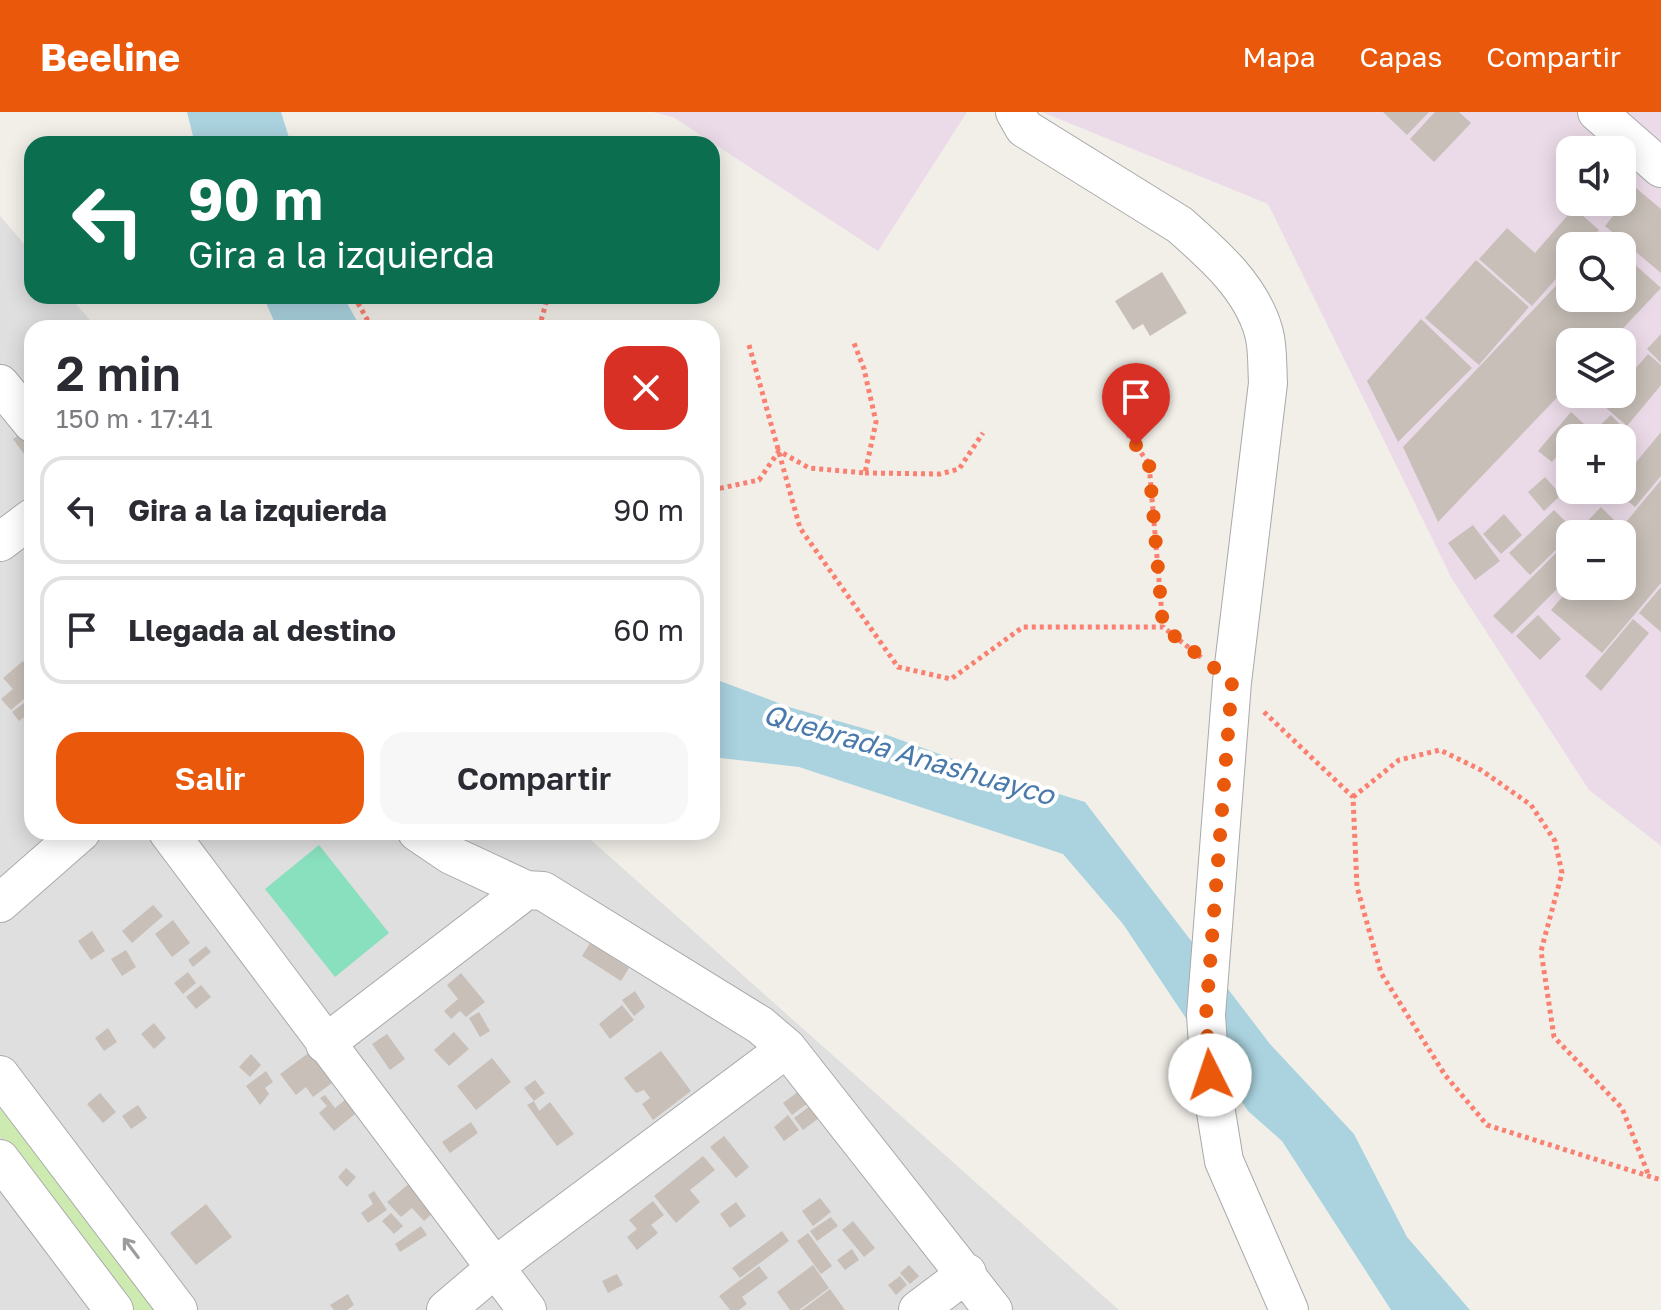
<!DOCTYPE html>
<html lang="es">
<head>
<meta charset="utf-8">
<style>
	:root { --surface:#fff; --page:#f7f7f7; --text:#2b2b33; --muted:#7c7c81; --line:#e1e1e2; --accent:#ea580c }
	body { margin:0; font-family:"Golos Text",sans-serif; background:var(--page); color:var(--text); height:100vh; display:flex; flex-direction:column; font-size:30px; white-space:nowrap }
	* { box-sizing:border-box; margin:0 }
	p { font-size:26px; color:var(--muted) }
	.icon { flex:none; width:44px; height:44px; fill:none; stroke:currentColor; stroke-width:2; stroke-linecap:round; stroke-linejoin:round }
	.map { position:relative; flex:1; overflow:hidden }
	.sheet { position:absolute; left:24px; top:208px; width:696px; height:520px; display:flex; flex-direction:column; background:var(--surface); border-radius:24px; box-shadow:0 4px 20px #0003 }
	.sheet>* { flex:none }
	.hud { position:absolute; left:24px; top:24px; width:696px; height:168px; border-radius:24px; box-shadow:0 4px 20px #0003; background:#0b6e4f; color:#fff; overflow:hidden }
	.tools { position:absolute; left:1556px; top:24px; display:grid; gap:16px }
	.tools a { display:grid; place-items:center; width:80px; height:80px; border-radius:16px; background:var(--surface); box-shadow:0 4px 20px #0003; font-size:40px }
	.pin { position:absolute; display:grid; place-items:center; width:68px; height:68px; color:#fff; margin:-82px -34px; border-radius:50% 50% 50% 0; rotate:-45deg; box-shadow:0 0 8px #0007 }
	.pin .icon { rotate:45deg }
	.me { position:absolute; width:88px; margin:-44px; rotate:356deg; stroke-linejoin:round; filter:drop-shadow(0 0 6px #0008) }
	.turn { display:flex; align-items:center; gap:28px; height:168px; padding:0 32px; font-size:36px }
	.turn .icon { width:104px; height:104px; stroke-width:2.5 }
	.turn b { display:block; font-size:56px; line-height:68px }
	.round { display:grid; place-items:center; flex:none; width:84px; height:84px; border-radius:24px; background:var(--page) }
	.overview { display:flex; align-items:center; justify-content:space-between; height:136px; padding:0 32px }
	h1 { font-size:48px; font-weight:600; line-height:60px }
	.button { display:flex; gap:16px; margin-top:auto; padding:16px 32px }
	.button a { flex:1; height:92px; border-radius:24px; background:var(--accent); color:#fff; font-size:32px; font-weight:600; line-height:92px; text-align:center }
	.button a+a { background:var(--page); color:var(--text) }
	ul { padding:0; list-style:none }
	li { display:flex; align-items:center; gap:24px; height:108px; margin:0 16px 12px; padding:0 16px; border:4px solid var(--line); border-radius:24px }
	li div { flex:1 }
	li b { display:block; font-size:30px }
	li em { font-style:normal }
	header { display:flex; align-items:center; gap:48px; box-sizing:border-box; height:112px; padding:0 40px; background:var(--accent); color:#fff }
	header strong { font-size:38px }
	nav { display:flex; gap:44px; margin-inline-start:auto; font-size:28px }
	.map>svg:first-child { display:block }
</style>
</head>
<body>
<header>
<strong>Beeline</strong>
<nav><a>Mapa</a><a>Capas</a><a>Compartir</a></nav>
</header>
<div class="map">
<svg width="1661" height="1198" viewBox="0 0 1661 1198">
	<rect width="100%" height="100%" fill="#f2efe9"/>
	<path fill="#e0dfdf" d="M0,104l32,37v43h37l28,32h-65v504h550l537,478h-1119z"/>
	<path fill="#ebdbe8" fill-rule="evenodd" d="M653,0h314l-89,139 -205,-134z
		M1042,0h619v734l-72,-56 -137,-211 -184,-375zM1570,38h52v52h-52zM1570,134h52v52h-52zM1570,230h52v52h-52zM1570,326h52v52h-52zM1570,422h52v52h-52z"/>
	<path fill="#cdebb0" d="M0,990l157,208h-26l-131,-174z"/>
	<path fill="#88e0be" d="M319,733l70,88 -54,44 -70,-88z"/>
	<path fill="#aad3df" d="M187,0h94l10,32h-96z
		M263,184h80l18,32h-84z
		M712,566l77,29 98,28 113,41 85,26 185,242 84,90 53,103 63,73h-79l-109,-169 -34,-30 -125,-187 -60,-70 -264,-87 -87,-10z"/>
	<path fill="#c7bfb8" d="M1383,0h46l-22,23z
		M1435,0h24l12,11 -37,39 -24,-23z
		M1636,76l25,21v64l-56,-47z
		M1574,96l25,22 -14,16h-15v17l-38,43 -53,-47 28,-31 28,25z
		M1622,141l39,35 -51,54h-40v42l-132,138 -35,-75 167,-176v27h52z
		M1476,148l53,47 -50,58 -54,-47z
		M1162,160l25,41 -37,23 -7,-12 -10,6 -18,-29z
		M1421,207l51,49 -74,74 -31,-61z
		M1661,222v29l-14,-14z
		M1648,242l13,11v20l-34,41 -23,-20 10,-12h8v-10z
		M1571,300l13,12 -32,38 -14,-11z
		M1611,303l13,14 -10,9h-28z
		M25,319l7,9v25l-19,-26z
		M1661,320v44l-26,31 -20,-17h7v-11z
		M1545,365l16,18 -17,16 -16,-19z
		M1661,368v103l-59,70 -51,-43 21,-24h50v-52h-6z
		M1601,395l19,19 -8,8h-37z
		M1554,398l21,21 -45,44 -21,-22z
		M1504,402l18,21 -21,19 -18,-20z
		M1473,413l27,36 -25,19 -27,-37z
		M1570,427v37l-58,58 -19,-18z
		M1661,475v45l-22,-19z
		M1538,503l23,24 -21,21 -24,-24z
		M1633,507l16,14 -48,58 -16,-15z
		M23,549l9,11v20l-21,18 -10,-11 12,-10 -10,-11z
		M32,585v14l-13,10 -7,-9z
		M153,793l10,11 -31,27 -10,-12z
		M173,808l17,23 -18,14 -17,-23z
		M92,819l13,20 -14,9 -13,-19z
		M590,831l39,25 -8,13 -39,-25z
		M206,834l5,6 -18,15 -5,-7z
		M126,838l10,17 -14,9 -11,-17z
		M188,860l8,11 -13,11 -9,-11z
		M461,861l24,29 -19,15 -6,-6 -9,8 -7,-8 14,-12 -11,-14z
		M201,873l10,12 -15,12 -10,-12z
		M635,879l10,16 -11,9 -12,-16z
		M622,893l12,15 -24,19 -11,-15z
		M479,900l11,19 -10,6 -11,-19z
		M154,911l12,15 -12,11 -13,-15z
		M108,916l9,14 -13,9 -9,-13z
		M454,920l15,17 -20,17 -15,-16z
		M387,922l18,25 -15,11 -18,-26z
		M314,937l22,31 -23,17 -7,-10 -10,8 -16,-21z
		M661,939l30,40 -38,29 -11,-16 8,-6 -6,-8 -8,3 -12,-15z
		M251,942l10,11 -11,12 -11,-10z
		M492,946l19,24 -35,28 -19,-24z
		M266,959l7,11 -8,6 4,6 -9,11 -14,-19z
		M535,968l10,13 -11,8 5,10 11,-9 24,32 -17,12 -30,-41 7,-4 -10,-13z
		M799,979l9,12 -16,12 -9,-12z
		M100,981l16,19 -13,11 -16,-19z
		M325,983l10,13 15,-12 10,14 -26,21 -15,-18 8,-7 -7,-8z
		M138,993l9,13 -16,11 -9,-13z
		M810,994l9,12 -16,12 -9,-12z
		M788,1003l11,15 -15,11 -10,-14z
		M471,1010l7,11 -28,20 -8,-11z
		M724,1024l25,31 -13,11 -26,-31z
		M703,1044l12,14 -25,20 10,12 -24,21 -22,-27z
		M346,1056l10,9 -9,10 -9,-10z
		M411,1070l25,28 -12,11 -12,-13 -11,9 -14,-15z
		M374,1079l13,19 -19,13 -7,-10 12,-9 -5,-9z
		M820,1086l11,14 -18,14 -11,-15z
		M653,1089l11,14 -13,10 7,8 -21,17 -10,-13 10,-8 -8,-9z
		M736,1090l10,14 -16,12 -10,-14z
		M206,1092l26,33 -36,28 -26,-32z
		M391,1101l12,13 -9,8 -12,-13z
		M831,1105l7,9 -21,15 -7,-10z
		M853,1109l22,27 -11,9 -22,-27z
		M421,1114l6,9 -27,17 -5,-8z
		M782,1119l7,10 -49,37 -8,-10z
		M808,1121l24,33 -11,8 -24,-33z
		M852,1137l7,11 -14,10 -8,-10z
		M813,1153l16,23 -30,22h-9l-13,-18z
		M909,1153l10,11 -9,8 -10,-11z
		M759,1154l9,12 -26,19 5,7 -8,6h-9l-11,-14z
		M617,1162l6,11 -15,8 -6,-12z
		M900,1164l7,9 -11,10 -8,-10z
		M830,1177l15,21h-43z
		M348,1182l6,11 -7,5h-13l-4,-5z"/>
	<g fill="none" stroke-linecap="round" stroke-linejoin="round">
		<defs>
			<path id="minor" d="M1015,0l9,16 156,97c33,29 72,63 84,108 4,15 3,34 4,50l-36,299 -26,333 4,60 14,86 65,149
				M1597,0l64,56
				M0,272l32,39
				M0,430l32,-24
				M168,720l359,478
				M417,720l34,23 75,35
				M0,791l81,-71
				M325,932l201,-154 17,1 217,134 27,23 206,262
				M0,963l178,235
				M0,1047l114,151
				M446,1198l68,-58 273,-204
				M918,1198l49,-37"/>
		</defs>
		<use href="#minor" stroke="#a9a9a9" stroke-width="40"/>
		<path stroke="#fa8072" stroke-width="5" stroke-dasharray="4 4" stroke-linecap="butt" d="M354,184l18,32
			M539,216l9,-32
			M749,233l51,183 98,139 53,12 72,-52h140l39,31
			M1109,295l40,57 14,163
			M865,361l75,1 19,-5 24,-36
			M712,378l47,-10 20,-29 30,17 56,5 11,-51 -12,-53 -10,-26
			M1264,600l89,85 4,90 24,86 64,102 42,50 174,55
			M1353,685l46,-37 41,-10 41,20 50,35 24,36 7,32 -21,78 13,86 68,71 27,68"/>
		<use href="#minor" stroke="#fff" stroke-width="38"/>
	</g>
	<defs><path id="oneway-shaft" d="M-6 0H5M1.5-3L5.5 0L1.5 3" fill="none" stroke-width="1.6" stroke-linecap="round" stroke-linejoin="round" transform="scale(2)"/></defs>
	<use stroke="#9c9c9c" href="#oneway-shaft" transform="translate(131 1136) rotate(-127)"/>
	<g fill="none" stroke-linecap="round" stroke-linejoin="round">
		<path stroke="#ea580c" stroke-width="14" stroke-dasharray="0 25.2" d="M1136,333l13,19 14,163 69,55 -26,333 4,60"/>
	</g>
	<g text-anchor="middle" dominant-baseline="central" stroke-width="8" stroke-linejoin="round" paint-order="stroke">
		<g font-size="28" font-style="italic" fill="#4a7aab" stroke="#fff">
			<text transform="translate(909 642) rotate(16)">Quebrada Anashuayco</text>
		</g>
	</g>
</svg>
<div class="tools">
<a><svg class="icon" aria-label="sound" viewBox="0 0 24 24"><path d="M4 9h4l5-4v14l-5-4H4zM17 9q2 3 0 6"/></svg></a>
<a><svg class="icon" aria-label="search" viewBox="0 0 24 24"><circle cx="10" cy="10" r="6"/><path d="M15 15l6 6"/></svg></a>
<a><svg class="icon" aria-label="layers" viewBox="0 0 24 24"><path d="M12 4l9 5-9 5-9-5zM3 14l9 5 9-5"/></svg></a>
<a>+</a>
<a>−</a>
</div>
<div class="pin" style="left:1136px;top:333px;background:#d93025"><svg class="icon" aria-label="arrive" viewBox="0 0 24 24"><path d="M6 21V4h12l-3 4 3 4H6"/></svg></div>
<svg class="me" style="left:1210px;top:963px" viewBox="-20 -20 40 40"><circle r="19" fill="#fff"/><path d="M0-13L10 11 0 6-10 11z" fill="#ea580c"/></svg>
<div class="hud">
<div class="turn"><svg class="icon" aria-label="left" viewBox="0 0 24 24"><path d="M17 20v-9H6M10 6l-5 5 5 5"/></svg><div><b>90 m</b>Gira a la izquierda</div></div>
</div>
<section class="sheet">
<div class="overview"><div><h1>2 min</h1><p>150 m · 17:41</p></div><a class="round" style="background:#d93025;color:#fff"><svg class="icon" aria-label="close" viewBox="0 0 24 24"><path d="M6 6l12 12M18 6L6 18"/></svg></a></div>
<ul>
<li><svg class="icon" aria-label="left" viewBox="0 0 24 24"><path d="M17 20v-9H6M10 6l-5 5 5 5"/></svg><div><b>Gira a la izquierda</b></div><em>90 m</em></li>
<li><svg class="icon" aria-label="arrive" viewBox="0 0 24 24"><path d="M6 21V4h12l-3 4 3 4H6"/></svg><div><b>Llegada al destino</b></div><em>60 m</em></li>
</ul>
<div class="button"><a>Salir</a><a>Compartir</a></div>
</section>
</div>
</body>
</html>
